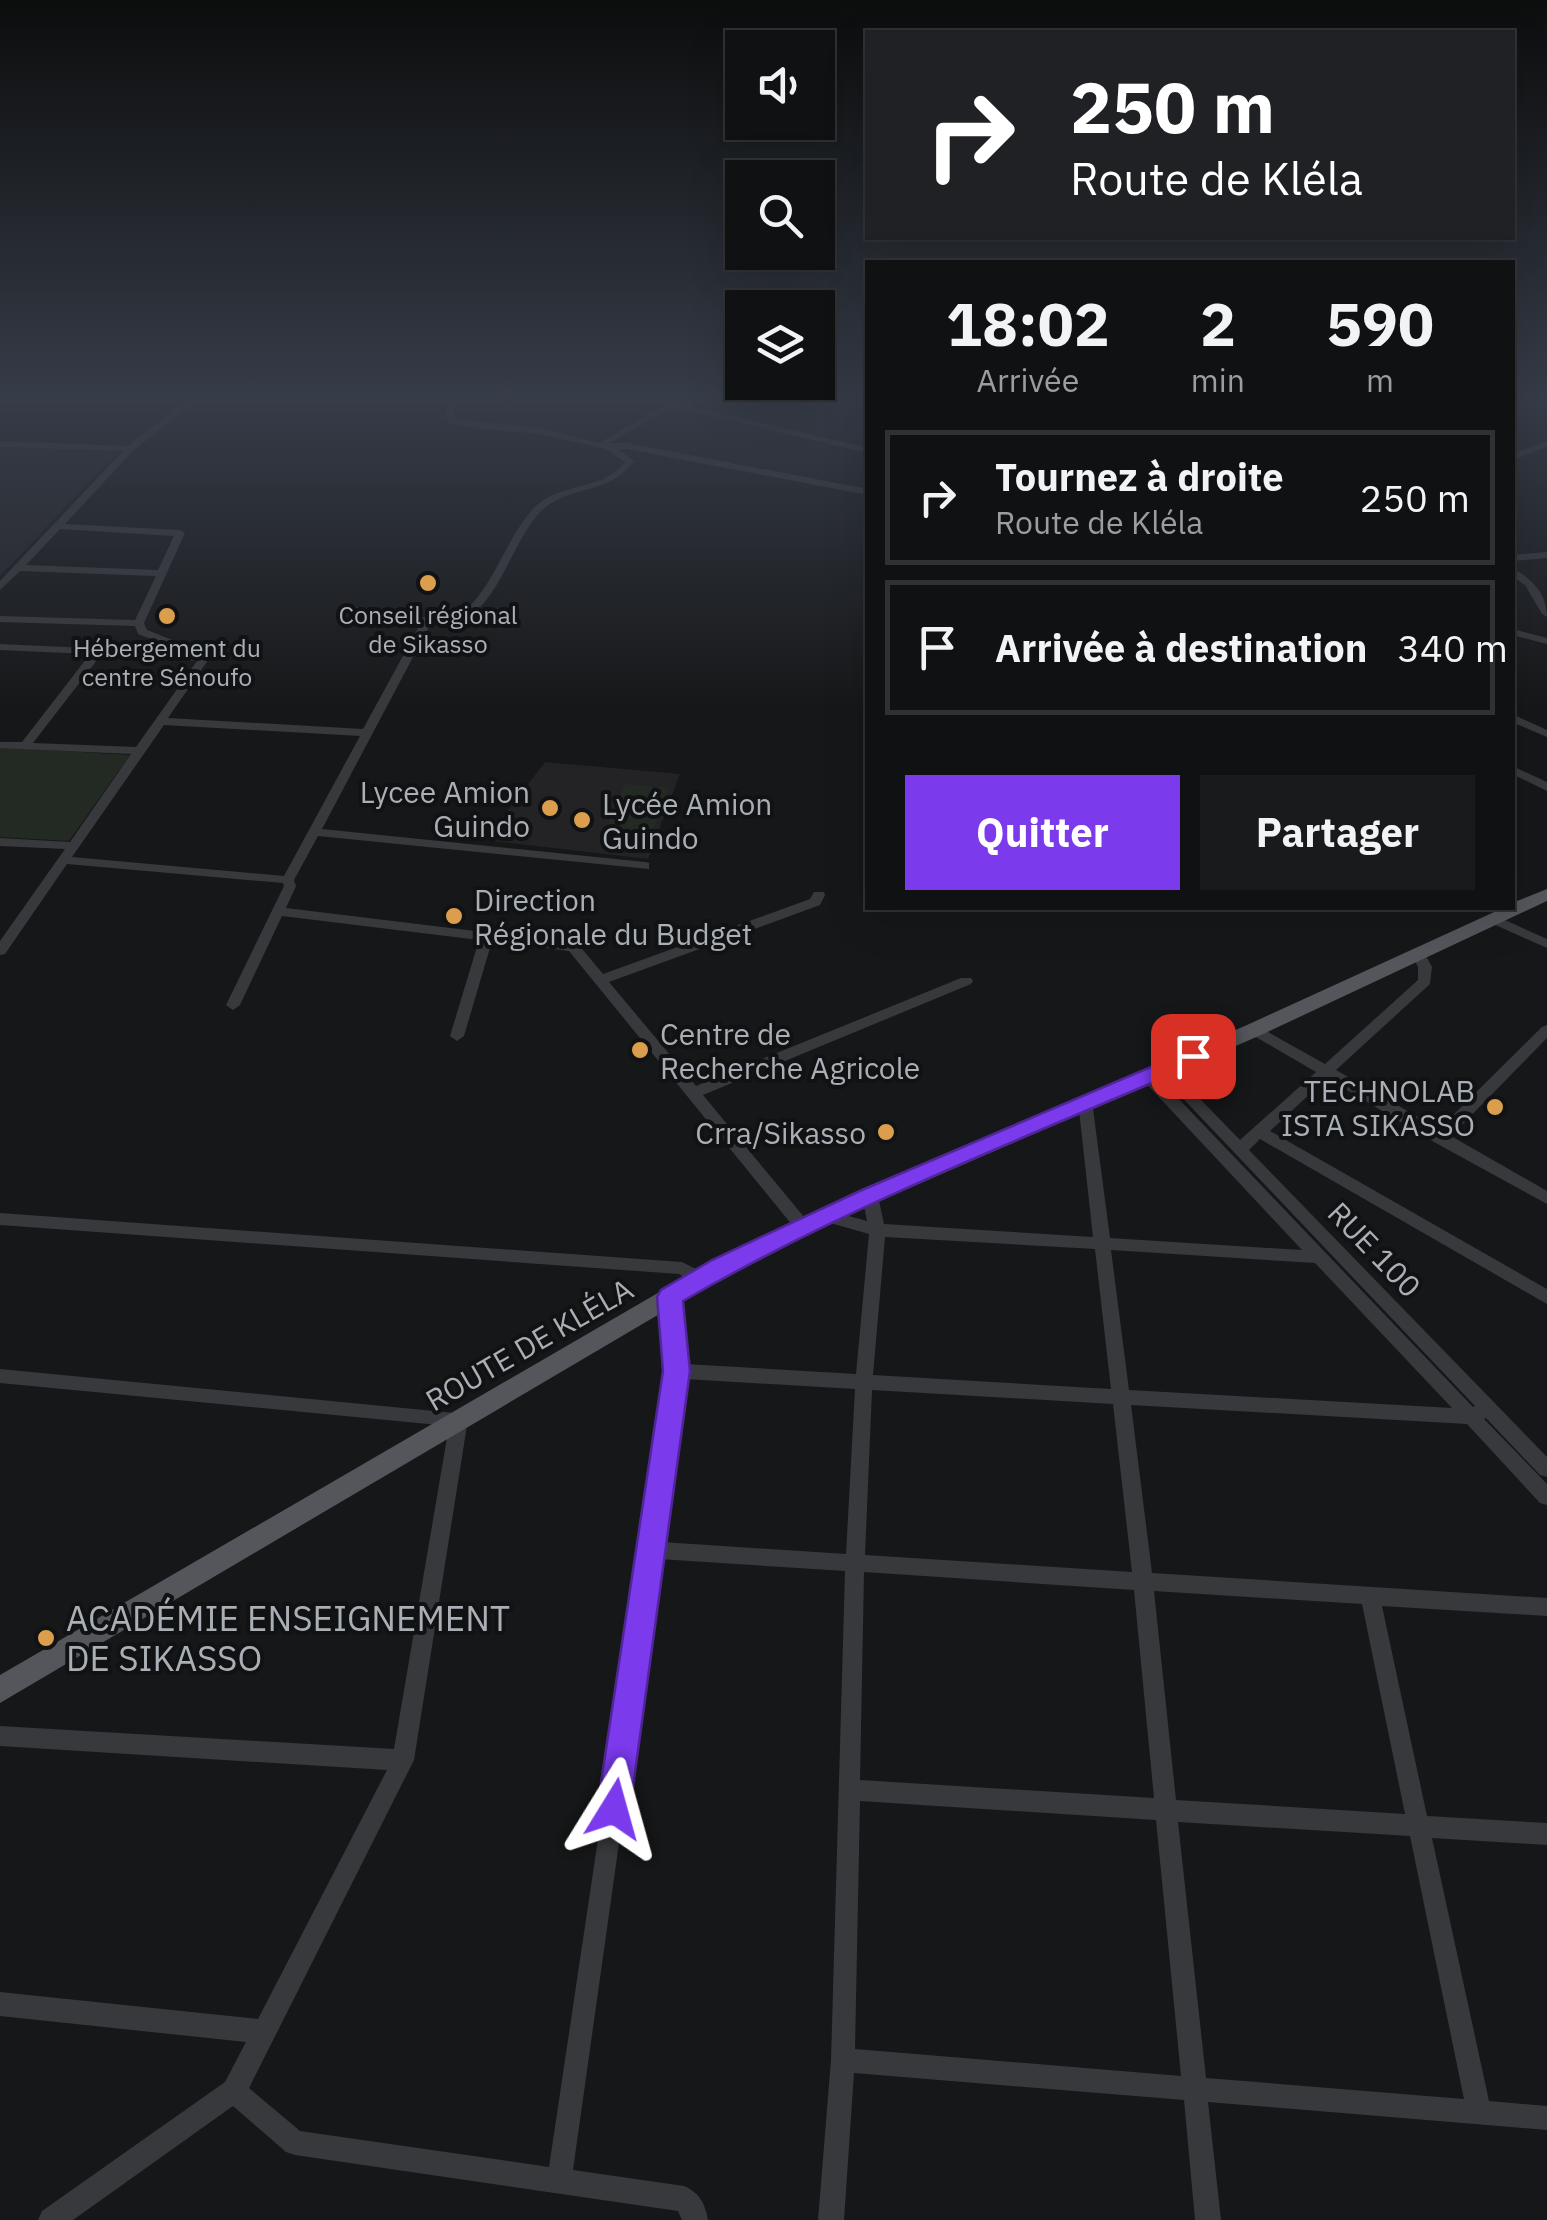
<!DOCTYPE html>
<html lang="fr">
<head>
<meta charset="utf-8">
<style>
	:root { --surface:#101112; --page:#191a1b; --text:#f1f3f6; --muted:#9c9d9f; --line:#303132; --accent:#7c3aed }
	body { margin:0; font-family:"IBM Plex Sans",sans-serif; background:var(--page); color:var(--text); height:100vh; display:flex; flex-direction:column; font-size:38px; white-space:nowrap }
	* { box-sizing:border-box; margin:0 }
	p { font-size:32px; color:var(--muted) }
	.icon { flex:none; width:55px; height:55px; fill:none; stroke:currentColor; stroke-width:2; stroke-linecap:round; stroke-linejoin:round }
	.map { position:relative; flex:1; overflow:hidden }
	.side { position:absolute; left:865px; top:260px; width:650px; height:650px; display:flex; flex-direction:column; background:var(--surface); border-radius:0px; box-shadow:0 10px 40px #0002,0 0 0 2px var(--line) }
	.side>* { flex:none }
	.top-card { position:absolute; left:865px; top:30px; width:650px; height:210px; border-radius:0px; box-shadow:0 10px 40px #0002,0 0 0 2px var(--line); background:#202124; color:#fff; overflow:hidden }
	.tools { position:absolute; left:725px; top:30px; display:grid; gap:20px }
	.tools a { display:grid; place-items:center; width:110px; height:110px; border-radius:0px; background:var(--surface); box-shadow:0 10px 40px #0002,0 0 0 2px var(--line); font-size:50px }
	.pin { position:absolute; display:grid; place-items:center; width:85px; height:85px; color:#fff; margin:-42px; border-radius:20px; box-shadow:0 5px 15px #0006 }
	.me { position:absolute; width:110px; margin:-55px; rotate:8deg; stroke-linejoin:round; filter:drop-shadow(0 0 8px #0008) }
	.turn { display:flex; align-items:center; gap:35px; height:210px; padding:0 40px; font-size:45px }
	.turn .icon { width:130px; height:130px; stroke-width:2.5 }
	.turn b { display:block; font-size:70px; line-height:85px }
	.eta { display:flex; justify-content:space-evenly; align-items:center; height:170px; text-align:center }
	.eta b { font-size:60px; font-weight:700; line-height:70px }
	.primary-button { display:flex; gap:20px; margin-top:auto; padding:20px 40px }
	.primary-button a { flex:1; height:115px; border-radius:0px; background:var(--accent); color:#fff; font-size:40px; font-weight:700; line-height:115px; text-align:center }
	.primary-button a+a { background:var(--page); color:var(--text) }
	ul { padding:0; list-style:none }
	li { display:flex; align-items:center; gap:30px; height:135px; margin:0 20px 15px; padding:0 20px; border:5px solid var(--line); border-radius:0px }
	li div { flex:1 }
	li b { display:block; font-size:38px }
	li em { font-style:normal }
	.map>svg:first-child { display:block }
</style>
</head>
<body>
<div class="map">
<svg width="1547" height="2220" viewBox="0 0 1547 2220">
	<rect width="100%" height="100%" fill="#161718"/>
	<path fill="#232325" d="M0,447l119,4 -119,125z
		M545,762l135,12 -32,85 -163,-19z"/>
	<path fill="#232a23" d="M0,747l130,8 -61,86 -69,-4z
		M625,784l44,4 -24,63 -46,-5z"/>
	<g fill="none" stroke-linecap="round" stroke-linejoin="round">
		<path fill="#38393c" fill-rule="evenodd" d="M187,400h9l-63,51 -68,73 115,6 5,3 -41,90 3,7 33,13 6,9 15,2 7,6 -40,58 195,11 58,-106 -78,-12 -4,-1v-4c31,-1 62,14 92,11 8,0 23,-1 30,-5 29,-15 48,-82 76,-107 26,-23 66,-14 88,-43l-19,-13 -66,-15 -66,-6 -25,-5 -4,-11 5,-9 -7,-3 16,2 -6,10 3,7 84,9 59,15 66,-38 -14,-5h13l204,48v5l-195,-46 -64,36h18l241,46v6l-241,-46h-9l16,12c-25,35 -66,23 -94,51 -26,28 -40,85 -71,104 -10,6 -27,6 -38,7l-109,206 323,33 4,1v6l-331,-33 -24,44 2,6 -10,22 287,35 5,1 25,30 207,-75 4,-7h10l1,3 -5,10 -211,77 87,104 265,-108h10l2,3 -2,3 -268,111 106,128 2,4 -2,4h-12l-228,-280 -77,-10 -28,95 -7,5 -7,-5 29,-96 -197,-24 -42,89 -7,5 -7,-5 58,-119 -1,-3 -216,-19 -62,90 -5,1v-14l65,-92 -65,-3v-8l70,4 61,-88 -131,-6v-6h22l68,-88 -90,-4v-6l175,8 -3,-5 -34,-13 -3,-8 -135,-4v-6l135,4 21,-44 -136,-5 -20,19v-9l123,-130 -123,-4v-6l128,5zM60,529l114,7 -16,34 -132,-5zM101,655l96,6 -61,86 -103,-4zM164,725l196,11 -76,140 -212,-19z
			M1547,441v6l-35,13v-6z
			M1547,552v6l-35,3v-6z
			M1512,568c20,10 35,26 35,49l-5,-3 -17,-29 -13,-9z
			M1512,629l35,9v6l-35,-9z
			M1512,714l35,16v7l-35,-15z
			M1512,766l35,16v9l-35,-17z
			M1496,916l51,23v9l-56,-25 -2,-3 2,-3z
			M1419,951l5,1 8,15 -2,17 -94,86 103,59 103,-102 5,-2v13l-96,98 96,55v13l-113,-62 -107,-64 -57,53 277,158v15l-287,-165 -11,11 298,307v20l-7,-2 -54,-57 -2,1 63,65v21l-7,-2 -73,-79 -336,-19 21,168 395,25v18l-165,-10 45,210 120,7v22l-115,-7 57,263 58,5v24l-339,-28 13,118h-26l-11,-120 -330,-27 -10,147h-26l13,-160 14,-489 -186,-12 -86,611 111,16c16,7 21,18 24,34h-26l-4,-9 -383,-56 -9,-3 -53,-46 -160,114h-35l4,-9 183,-129 21,-40 -246,-26v-24l258,27 129,-249 -387,-24v-20l394,23 55,-323 -449,-43v-14l465,45 3,5 -54,341 -165,328 51,43 249,36 119,-796 -6,-74 2,-5 6,-2 6,2 2,5 7,67 171,10 13,-140 -49,-14 -2,-4 2,-4 6,-2 41,11 -5,-25 2,-4h12l2,4 6,28 209,13 -15,-136 7,-5 7,5 18,137 192,12 -160,-171 -2,-4 7,-5 5,1 321,336 2,-1 -320,-337 2,-4h10l73,75 76,-68 -67,-39 -2,-3 2,-3h10l66,37 93,-84v-13l-6,-12zM885,1237l210,12 16,140 -238,-14zM1111,1250l204,13 137,145 -323,-18zM685,1379l170,10 -9,165 -184,-12zM872,1390l241,14 19,168 -267,-17zM864,1572l270,18 20,208 -294,-18zM1154,1591l208,13 43,210 -229,-14zM860,1801l296,19 25,256 -326,-27zM1178,1822l232,14 54,263 -258,-21z
			M0,1213l682,49 24,12 2,5 -2,5 -6,2 -21,-12 -679,-49z"/>
		<path fill="#54565b" fill-rule="evenodd" d="M1547,889v12l-286,134 -384,167 -148,71 -729,430v-28l713,-414 150,-71 384,-165 256,-117h9v-5z"/>
	</g>
	<linearGradient id="sky" x2="0" y2="1"><stop stop-color="#0c0d0d"/><stop offset="0.56" stop-color="#363c48"/><stop offset="1" stop-color="#363c48" stop-opacity="0"/></linearGradient>
	<rect width="1547" height="710" fill="url(#sky)"/>
	<path fill="#7c3aed" stroke="#51269a" stroke-width="2.5" d="M1193,1049l8,2 3,5 -3,6c-174,75 -354,144 -518,239l7,70 -60,438 -5,12 -11,4 -12,-4 -5,-12 66,-438 -6,-74 4,-7 51,-30 150,-70z"/>
	<g fill="#da9e4c" stroke="#111213" stroke-width="4">
		<circle cx="428" cy="583" r="10"/>
		<circle cx="167" cy="616" r="10"/>
		<circle cx="550" cy="808" r="10"/>
		<circle cx="582" cy="820" r="10"/>
		<circle cx="454" cy="916" r="10"/>
		<circle cx="640" cy="1050" r="10"/>
		<circle cx="1495" cy="1107" r="10"/>
		<circle cx="886" cy="1132" r="10"/>
		<circle cx="46" cy="1638" r="10"/>
	</g>
	<g text-anchor="middle" dominant-baseline="central" stroke-width="8" stroke-linejoin="round" paint-order="stroke">
		<g font-size="25" fill="#aaafb6" stroke="#111213">
			<text x="428" y="614">Conseil régional<tspan x="428" dy="29">de Sikasso</tspan></text>
			<text x="167" y="647">Hébergement du<tspan x="167" dy="29">centre Sénoufo</tspan></text>
		</g>
		<g font-size="30" fill="#aaafb6" stroke="#111213" text-anchor="end">
			<text x="530" y="791">Lycee Amion<tspan x="530" dy="34">Guindo</tspan></text>
			<text x="602" y="803" text-anchor="start">Lycée Amion<tspan x="602" dy="34">Guindo</tspan></text>
			<text x="474" y="899" text-anchor="start">Direction<tspan x="474" dy="34">Régionale du Budget</tspan></text>
			<text x="660" y="1033" text-anchor="start">Centre de<tspan x="660" dy="34">Recherche Agricole</tspan></text>
			<text x="1475" y="1090">TECHNOLAB<tspan x="1475" dy="34">ISTA SIKASSO</tspan></text>
			<text x="866" y="1132">Crra/Sikasso</text>
		</g>
		<g font-size="30" fill="#aaafb6" stroke="#111213">
			<text transform="translate(1375 1249) rotate(46)">RUE 100</text>
			<text transform="translate(529 1344) rotate(-30)">ROUTE DE KLÉLA</text>
		</g>
		<g font-size="35" fill="#aaafb6" stroke="#111213" text-anchor="start">
			<text x="66" y="1618">ACADÉMIE ENSEIGNEMENT<tspan x="66" dy="40">DE SIKASSO</tspan></text>
		</g>
	</g>
</svg>
<div class="tools">
<a><svg class="icon" aria-label="sound" viewBox="0 0 24 24"><path d="M4 9h4l5-4v14l-5-4H4zM17 9q2 3 0 6"/></svg></a>
<a><svg class="icon" aria-label="search" viewBox="0 0 24 24"><circle cx="10" cy="10" r="6"/><path d="M15 15l6 6"/></svg></a>
<a><svg class="icon" aria-label="layers" viewBox="0 0 24 24"><path d="M12 4l9 5-9 5-9-5zM3 14l9 5 9-5"/></svg></a>
</div>
<div class="pin" style="left:1193px;top:1056px;background:#d93025"><svg class="icon" aria-label="arrive" viewBox="0 0 24 24"><path d="M6 21V4h12l-3 4 3 4H6"/></svg></div>
<svg class="me" style="left:614px;top:1809px" viewBox="-20 -20 40 40"><path d="M0-17L14 15 0 8-14 15z" fill="#7c3aed" stroke="#fff" stroke-width="4"/></svg>
<div class="top-card">
<div class="turn"><svg class="icon" aria-label="right" viewBox="0 0 24 24"><path d="M7 20v-9h11M14 6l5 5-5 5"/></svg><div><b>250 m</b>Route de Kléla</div></div>
</div>
<section class="side">
<div class="eta">
<div><b>18:02</b><p>Arrivée</p></div>
<div><b>2</b><p>min</p></div>
<div><b>590</b><p>m</p></div>
</div>
<ul>
<li><svg class="icon" aria-label="right" viewBox="0 0 24 24"><path d="M7 20v-9h11M14 6l5 5-5 5"/></svg><div><b>Tournez à droite</b><p>Route de Kléla</p></div><em>250 m</em></li>
<li><svg class="icon" aria-label="arrive" viewBox="0 0 24 24"><path d="M6 21V4h12l-3 4 3 4H6"/></svg><div><b>Arrivée à destination</b></div><em>340 m</em></li>
</ul>
<div class="primary-button"><a>Quitter</a><a>Partager</a></div>
</section>
</div>
</body>
</html>
